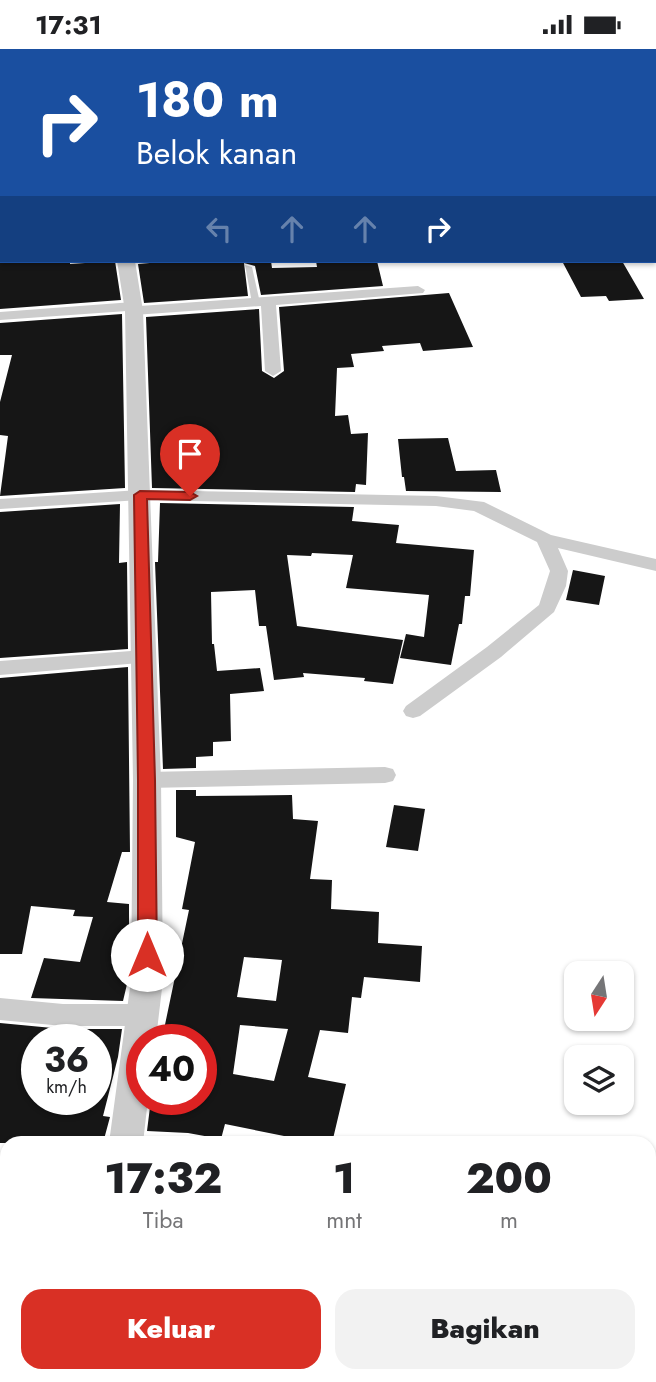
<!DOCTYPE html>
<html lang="id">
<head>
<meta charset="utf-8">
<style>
	:root { --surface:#fff; --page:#f2f2f2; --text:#202124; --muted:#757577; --accent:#d93025 }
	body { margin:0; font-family:Jost,sans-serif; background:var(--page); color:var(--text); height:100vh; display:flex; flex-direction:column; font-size:26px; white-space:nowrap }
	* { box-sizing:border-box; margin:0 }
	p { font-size:23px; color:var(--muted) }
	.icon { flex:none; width:38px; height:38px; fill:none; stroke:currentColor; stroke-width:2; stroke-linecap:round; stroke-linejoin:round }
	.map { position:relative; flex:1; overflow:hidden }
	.panel { position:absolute; left:0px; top:1087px; width:656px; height:247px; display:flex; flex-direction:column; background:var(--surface); border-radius:21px 21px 0 0; box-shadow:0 2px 5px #0004 }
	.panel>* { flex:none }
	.hud { position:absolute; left:0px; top:0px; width:656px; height:214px; box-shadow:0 2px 5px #0004; background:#1a4fa0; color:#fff; overflow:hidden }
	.needle { width:46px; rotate:192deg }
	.buttons { position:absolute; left:564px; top:912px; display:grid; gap:14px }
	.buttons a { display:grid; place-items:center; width:70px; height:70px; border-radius:14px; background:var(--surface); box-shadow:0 2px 5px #0004; font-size:35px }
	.speed { position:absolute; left:21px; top:975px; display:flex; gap:14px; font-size:35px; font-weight:700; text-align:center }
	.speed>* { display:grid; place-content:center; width:91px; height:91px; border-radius:50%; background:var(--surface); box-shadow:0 2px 5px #0004; line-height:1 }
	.speed small { font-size:18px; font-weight:400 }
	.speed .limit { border:10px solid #d22; background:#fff; color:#111 }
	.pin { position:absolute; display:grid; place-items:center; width:60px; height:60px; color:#fff; margin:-72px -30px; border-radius:50% 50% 50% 0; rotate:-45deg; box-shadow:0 0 7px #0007 }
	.pin .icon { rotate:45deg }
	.me { position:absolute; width:77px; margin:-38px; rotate:0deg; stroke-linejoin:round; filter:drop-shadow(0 0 5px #0008) }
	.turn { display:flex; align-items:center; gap:24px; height:147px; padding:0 21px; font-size:32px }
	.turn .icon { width:91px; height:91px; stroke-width:2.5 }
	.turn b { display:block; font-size:49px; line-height:60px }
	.lanes { display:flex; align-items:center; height:66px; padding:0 21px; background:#0003; justify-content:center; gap:35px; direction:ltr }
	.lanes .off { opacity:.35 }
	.eta { display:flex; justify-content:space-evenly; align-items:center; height:119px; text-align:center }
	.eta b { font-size:42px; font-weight:800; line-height:49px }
	.action { display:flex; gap:14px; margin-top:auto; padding:14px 21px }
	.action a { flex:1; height:80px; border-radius:21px; background:var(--accent); color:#fff; font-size:28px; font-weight:800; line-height:80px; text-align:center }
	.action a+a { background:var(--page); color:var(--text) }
	.status { display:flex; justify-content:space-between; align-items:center; height:49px; padding:0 35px; background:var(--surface); direction:ltr }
	.status svg { height:19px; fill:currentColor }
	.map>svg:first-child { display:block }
</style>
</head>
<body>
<div class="status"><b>17:31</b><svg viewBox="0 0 49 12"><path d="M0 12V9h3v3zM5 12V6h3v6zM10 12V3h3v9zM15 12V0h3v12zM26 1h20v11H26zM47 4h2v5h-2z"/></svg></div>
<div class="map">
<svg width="656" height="1333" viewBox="0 0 656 1333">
	<rect width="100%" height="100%" fill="#fff"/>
	<path fill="#161616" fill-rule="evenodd" d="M0,212h70v3l45,-3 6,39 -121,9z
		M173,212h98l1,7 45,-1 -1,-6h61l6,25 -122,9 -6,-29 -11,-3 4,33 -104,7 -6,-39z
		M562,212h60l22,38 -35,2 -3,-5 -25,1z
		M449,244l24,54 -50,4 -3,-8 -38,3 2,5 -33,3 3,13 -17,1 -2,48 13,-1 3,19 17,-1 -2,52 -10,-1 -1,8 -203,-4 -6,-171 113,-8 3,62 12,7 10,-7 -5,-64z
		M122,265l3,174 -125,8 8,-60 -8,-1v-33l12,-47h-12v-32z
		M448,389l8,33 40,-1 5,22 -95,-1 -2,-14h-2l-4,-38z
		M160,454l194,4 -2,14 47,4 -3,18 78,7 -4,46h-5l-3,28h-3l-8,41 -51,-7 6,-24 18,3 5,-42 -83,-7 7,-33 -41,-2 -1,3 -24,-1 10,71 106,14 -10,44 -29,-3 1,-3 -62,-5 1,4 -30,3 -8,-54h-7l-4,-36 -44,2 1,52h2l3,27 43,-3 4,23 -34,3 1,47 -18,1v14l-17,1v11l-33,1 -8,-207h3z
		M120,455l-1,59 8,-1 1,87 -128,9v-146z
		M573,521l32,6 -6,29 -33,-5z
		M128,618l2,185h-8l-15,50 22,2v33l-8,29 8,1 -1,13 -5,21 -92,-3 13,-40 36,4 13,-45 -20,-1 2,-6 -44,-4 -9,48h-22v-276z
		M176,741h20v6l96,-1 1,24 25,2 -8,58 22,1 -1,29 48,3 -1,31 44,3 -2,36 -56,-5 -3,21 -9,-1 -4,36 -28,-3 -12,47 38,7 -14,59h-34l1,-4 -74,-15 -4,15 -33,-6 -41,-2 4,-32h50l12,-40 -12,-1v-19h-39l27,-129 -7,-1 13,-67 -19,-5zM244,908l38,3 -6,41 -39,-4zM240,976l48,4 -14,52 -41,-7z
		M394,756l31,4 -7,42 -32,-4z
		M0,974l63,6h59l-4,28 -15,59 7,1 -7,26h-103zM37,990h59v60h-59v-21l-11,-1z"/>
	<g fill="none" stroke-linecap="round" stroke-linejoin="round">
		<path fill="#ccc" fill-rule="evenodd" d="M245,216l7,2 8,36 -1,2 -7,-2z"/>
		<path fill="#ccc" fill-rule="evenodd" d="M643,0h11l1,2h-11z
			M0,76h2v8h-2z
			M654,166h2v8h-2z
			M418,237l7,4 -2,3 -147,12 5,66 -8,5 -8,-5 -4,-65 -127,9 -7,-4 -127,9v-8l133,-10 7,4z
			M140,441l296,6 48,6 67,33 105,24v12l-98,-23 10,23 -2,15 -12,26 -53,45 -81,59 -7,2 -7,-2 -3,-5 3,-5 81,-59 52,-42 11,-34 -13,-29 -63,-31 -38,-5 -296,-6 -140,9v-10z
			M144,601l7,2 3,5 -3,5 -151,13v-14z
			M385,718l8,2 3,6 -3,6 -8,2 -238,5 -8,-2 -3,-6 3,-6 8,-2z
			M0,949l63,6h82l9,3 4,8 -4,8 -9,3h-82l-63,-6z
			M0,1267l7,1v30l-7,-1z"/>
		<path fill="#ccc" fill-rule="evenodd" d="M17,0h25l-27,2z
			M0,1l5,1h-3v7z
			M117,212h18l8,50 18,469 2,200 -7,59h-14v60h6l-5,44h-34l22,-163 2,-200 -8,-469z
			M74,1326h38l-1,7h-38z"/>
	</g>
	<path fill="#d93025" stroke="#8d1f18" stroke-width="2" d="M140,442l50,1 7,4 -7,4 -43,-1 8,281 2,175 -3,5 -7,2 -6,-2 -3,-5v-175l-4,-285z"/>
</svg>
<div class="buttons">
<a><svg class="needle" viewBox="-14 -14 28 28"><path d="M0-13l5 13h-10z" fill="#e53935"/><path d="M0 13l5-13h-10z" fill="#757577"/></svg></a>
<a><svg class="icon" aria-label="layers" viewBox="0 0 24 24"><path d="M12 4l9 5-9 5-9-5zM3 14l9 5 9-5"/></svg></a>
</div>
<div class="speed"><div>36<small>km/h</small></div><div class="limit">40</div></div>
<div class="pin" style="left:190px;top:447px;background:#d93025"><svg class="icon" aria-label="arrive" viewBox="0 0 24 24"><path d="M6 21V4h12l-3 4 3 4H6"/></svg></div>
<svg class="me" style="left:147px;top:906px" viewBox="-20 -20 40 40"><circle r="19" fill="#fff"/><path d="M0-13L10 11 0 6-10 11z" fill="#d93025"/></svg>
<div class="hud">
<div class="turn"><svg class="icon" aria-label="right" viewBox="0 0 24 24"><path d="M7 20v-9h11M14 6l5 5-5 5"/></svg><div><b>180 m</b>Belok kanan</div></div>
<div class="lanes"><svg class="icon off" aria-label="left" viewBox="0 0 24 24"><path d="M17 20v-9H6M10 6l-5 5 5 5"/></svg><svg class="icon off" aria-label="ahead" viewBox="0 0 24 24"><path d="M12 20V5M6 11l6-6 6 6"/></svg><svg class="icon off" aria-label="ahead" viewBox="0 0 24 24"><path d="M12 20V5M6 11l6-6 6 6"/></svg><svg class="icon" aria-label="right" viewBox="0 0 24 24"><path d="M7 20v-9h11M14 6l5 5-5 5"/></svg></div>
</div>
<section class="panel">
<div class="eta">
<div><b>17:32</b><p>Tiba</p></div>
<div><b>1</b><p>mnt</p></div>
<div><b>200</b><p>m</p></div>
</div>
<div class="action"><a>Keluar</a><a>Bagikan</a></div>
</section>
</div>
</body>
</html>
